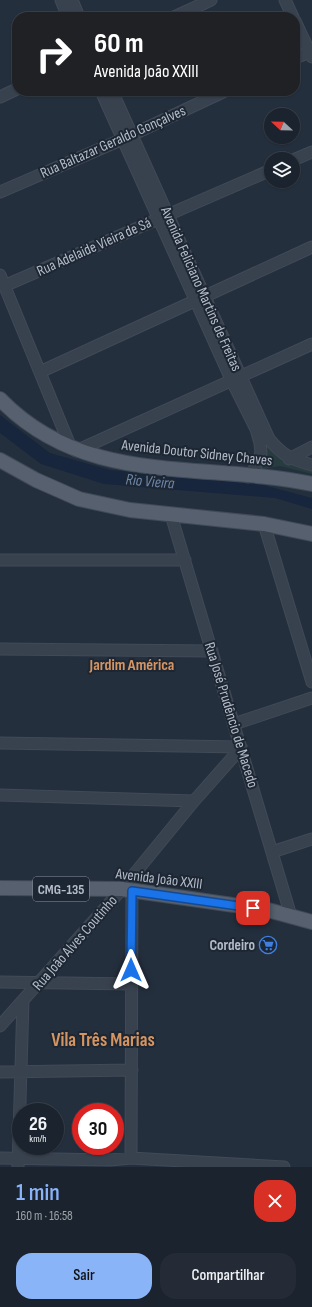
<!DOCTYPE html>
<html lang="pt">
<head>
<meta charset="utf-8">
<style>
	:root { --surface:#1b232e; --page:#242b36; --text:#f1f3f6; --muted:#a0a4aa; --line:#39404a; --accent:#8ab4f8 }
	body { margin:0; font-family:"Sofia Sans Condensed",sans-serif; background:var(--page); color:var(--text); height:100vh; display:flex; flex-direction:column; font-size:15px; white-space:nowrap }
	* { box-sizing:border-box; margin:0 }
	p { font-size:13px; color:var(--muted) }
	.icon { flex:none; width:22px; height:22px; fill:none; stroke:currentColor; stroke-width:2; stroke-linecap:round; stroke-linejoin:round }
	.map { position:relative; height:1167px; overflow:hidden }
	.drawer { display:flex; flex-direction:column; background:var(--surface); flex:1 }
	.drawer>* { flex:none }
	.banner { position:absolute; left:12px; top:12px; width:288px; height:84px; border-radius:16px; box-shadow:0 1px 3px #0004,0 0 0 1px var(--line); background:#202124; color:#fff; overflow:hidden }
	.needle { width:26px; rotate:292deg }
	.buttons { position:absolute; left:264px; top:108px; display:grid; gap:8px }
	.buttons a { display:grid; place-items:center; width:36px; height:36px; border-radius:50%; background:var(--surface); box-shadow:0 1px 3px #0004,0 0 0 1px var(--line); font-size:20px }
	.speed { position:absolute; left:12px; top:1103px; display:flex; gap:8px; font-size:20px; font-weight:700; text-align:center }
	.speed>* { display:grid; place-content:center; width:52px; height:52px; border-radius:50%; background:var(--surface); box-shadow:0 1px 3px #0004,0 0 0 1px var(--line); line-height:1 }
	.speed small { font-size:10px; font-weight:400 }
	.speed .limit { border:6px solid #d22; background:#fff; color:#111 }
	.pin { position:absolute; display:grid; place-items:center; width:34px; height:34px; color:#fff; margin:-17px; border-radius:8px; box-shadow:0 2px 6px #0006 }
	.me { position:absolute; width:44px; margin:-22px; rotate:0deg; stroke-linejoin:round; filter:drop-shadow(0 0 3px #0008) }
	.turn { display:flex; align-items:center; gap:14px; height:84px; padding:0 16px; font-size:18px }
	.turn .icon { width:52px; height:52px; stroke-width:2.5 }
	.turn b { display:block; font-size:28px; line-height:34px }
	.round { display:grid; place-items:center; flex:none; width:42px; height:42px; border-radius:16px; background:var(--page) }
	.overview { display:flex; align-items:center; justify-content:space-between; height:68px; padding:0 16px }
	h1 { font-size:24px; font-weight:600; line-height:30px; color:var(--accent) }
	.cta { display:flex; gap:8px; margin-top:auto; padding:8px 16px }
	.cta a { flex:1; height:46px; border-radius:16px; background:var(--accent); color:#111; font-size:16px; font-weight:600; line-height:46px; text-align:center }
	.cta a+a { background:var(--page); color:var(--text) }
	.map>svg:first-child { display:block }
</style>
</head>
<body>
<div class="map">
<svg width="312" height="1167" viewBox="0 0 312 1167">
	<rect width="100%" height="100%" fill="#242f3e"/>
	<path fill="#263c3f" d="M263,435c13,27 22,26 49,33v6l-32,-8 -22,4 9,-13z"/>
	<path fill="#17263c" d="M0,415l50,38 60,17 146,13 56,15v11l-37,-11 -171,-14 -63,-20 -41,-31z"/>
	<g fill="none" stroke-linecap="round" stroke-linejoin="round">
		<defs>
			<path id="minor" d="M61,0l7,17
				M72,0l7,17
				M285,0l8,17
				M174,17l37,-17
				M295,21l17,36
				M295,58l15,-6
				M101,91l130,288 25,50 4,14 1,10 -6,15 -7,9
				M112,91l157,348c14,17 22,20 43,26
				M0,97l17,-8
				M293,160l19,-8
				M0,192l123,-53 102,-48
				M0,275l71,173
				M4,286l267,-116
				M40,372l272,-125
				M76,451l236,-107
				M289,459l23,-12
				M171,515l120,401
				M264,524l48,158
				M0,560h185
				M0,649l212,2
				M234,724l78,-26
				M0,743l241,4
				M0,795l194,6
				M272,852l40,-13
				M0,982l131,2
				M0,1026l122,-137 72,-88 47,-53
				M0,1072l132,-2
				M0,1158l110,2 21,-2 153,9
				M131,1158l1,-267
				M18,1167l5,-166"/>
			<path id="major" d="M0,399c86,89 203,62 312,85
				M0,460l36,20 43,19 51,11 134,14 48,10
				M0,888l122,1 146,21 44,12"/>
		</defs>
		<use href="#minor" stroke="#414a57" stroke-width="13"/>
		<use href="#major" stroke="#414a57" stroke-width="16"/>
		<use href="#minor" stroke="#38414e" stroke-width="11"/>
		<use href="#major" stroke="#56606e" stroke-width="14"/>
	</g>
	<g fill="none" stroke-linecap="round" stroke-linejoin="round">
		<defs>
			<path id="route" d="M131,970l1,-79 121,17"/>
		</defs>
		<use href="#route" stroke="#114b97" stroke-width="10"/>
		<use href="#route" stroke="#1a73e8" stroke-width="7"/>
	</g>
	<defs>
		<symbol id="supermarket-ring" viewBox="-11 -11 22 22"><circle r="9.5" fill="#1d2633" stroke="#3f7fe0" stroke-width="1.5"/><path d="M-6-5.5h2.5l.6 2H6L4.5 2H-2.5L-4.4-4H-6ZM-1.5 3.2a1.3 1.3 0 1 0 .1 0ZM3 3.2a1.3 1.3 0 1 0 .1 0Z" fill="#3f7fe0"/></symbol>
	</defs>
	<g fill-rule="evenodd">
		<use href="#supermarket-ring" x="258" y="935" width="20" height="20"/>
	</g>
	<g text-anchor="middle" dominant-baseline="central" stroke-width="4" stroke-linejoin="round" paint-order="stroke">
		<rect fill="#1d2633" stroke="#878f9c" stroke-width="1" x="33" y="877" width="56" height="24" rx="3"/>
		<g font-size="14" font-weight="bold" fill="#b4bcc9">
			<text x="61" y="889">CMG-135</text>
		</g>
		<g font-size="15" fill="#b4bcc9" stroke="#1d2633">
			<text transform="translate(113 142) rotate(-24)">Rua Baltazar Geraldo Gonçalves</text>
			<text transform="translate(94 247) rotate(-24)">Rua Adelaide Vieira de Sá</text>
			<text transform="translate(201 289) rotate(66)">Avenida Feliciano Martins de Freitas</text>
			<text transform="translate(197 453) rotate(6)">Avenida Doutor Sidney Chaves</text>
			<text transform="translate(231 715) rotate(73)">Rua José Prudêncio de Macedo</text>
			<text transform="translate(159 879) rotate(7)">Avenida João XXIII</text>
			<text transform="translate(75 943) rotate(-49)">Rua João Alves Coutinho</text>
		</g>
		<g font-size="15" font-weight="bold" fill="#b4bcc9" stroke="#1d2633" text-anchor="end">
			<text x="255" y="945">Cordeiro</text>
		</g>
		<g font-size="16" font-style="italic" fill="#6d86a8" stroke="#1d2633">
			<text transform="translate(150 482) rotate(5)">Rio Vieira</text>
		</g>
		<g font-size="16" font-weight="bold" fill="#d59563" stroke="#1d2633">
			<text x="132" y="665">Jardim América</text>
		</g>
		<g font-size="19" font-weight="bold" fill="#d59563" stroke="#1d2633">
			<text x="103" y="1040">Vila Três Marias</text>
		</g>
	</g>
</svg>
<div class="buttons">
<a><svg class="needle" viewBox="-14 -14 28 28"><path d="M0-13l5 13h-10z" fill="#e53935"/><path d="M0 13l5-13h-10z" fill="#a0a4aa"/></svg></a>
<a><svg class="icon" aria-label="layers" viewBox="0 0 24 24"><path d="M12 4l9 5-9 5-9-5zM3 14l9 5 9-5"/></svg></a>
</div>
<div class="speed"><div>26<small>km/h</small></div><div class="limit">30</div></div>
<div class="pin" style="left:253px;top:908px;background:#d93025"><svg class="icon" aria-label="arrive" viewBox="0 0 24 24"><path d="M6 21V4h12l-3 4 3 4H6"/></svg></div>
<svg class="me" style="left:131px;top:970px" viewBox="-20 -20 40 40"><path d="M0-17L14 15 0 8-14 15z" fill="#1a73e8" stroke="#fff" stroke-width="4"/></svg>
<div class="banner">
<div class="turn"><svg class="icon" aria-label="right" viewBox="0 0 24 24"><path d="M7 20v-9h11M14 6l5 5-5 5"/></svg><div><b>60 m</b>Avenida João XXIII</div></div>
</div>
</div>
<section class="drawer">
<div class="overview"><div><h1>1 min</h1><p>160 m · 16:58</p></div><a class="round" style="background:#d93025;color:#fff"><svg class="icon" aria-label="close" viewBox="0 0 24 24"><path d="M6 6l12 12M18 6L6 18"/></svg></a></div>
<div class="cta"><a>Sair</a><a>Compartilhar</a></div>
</section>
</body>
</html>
